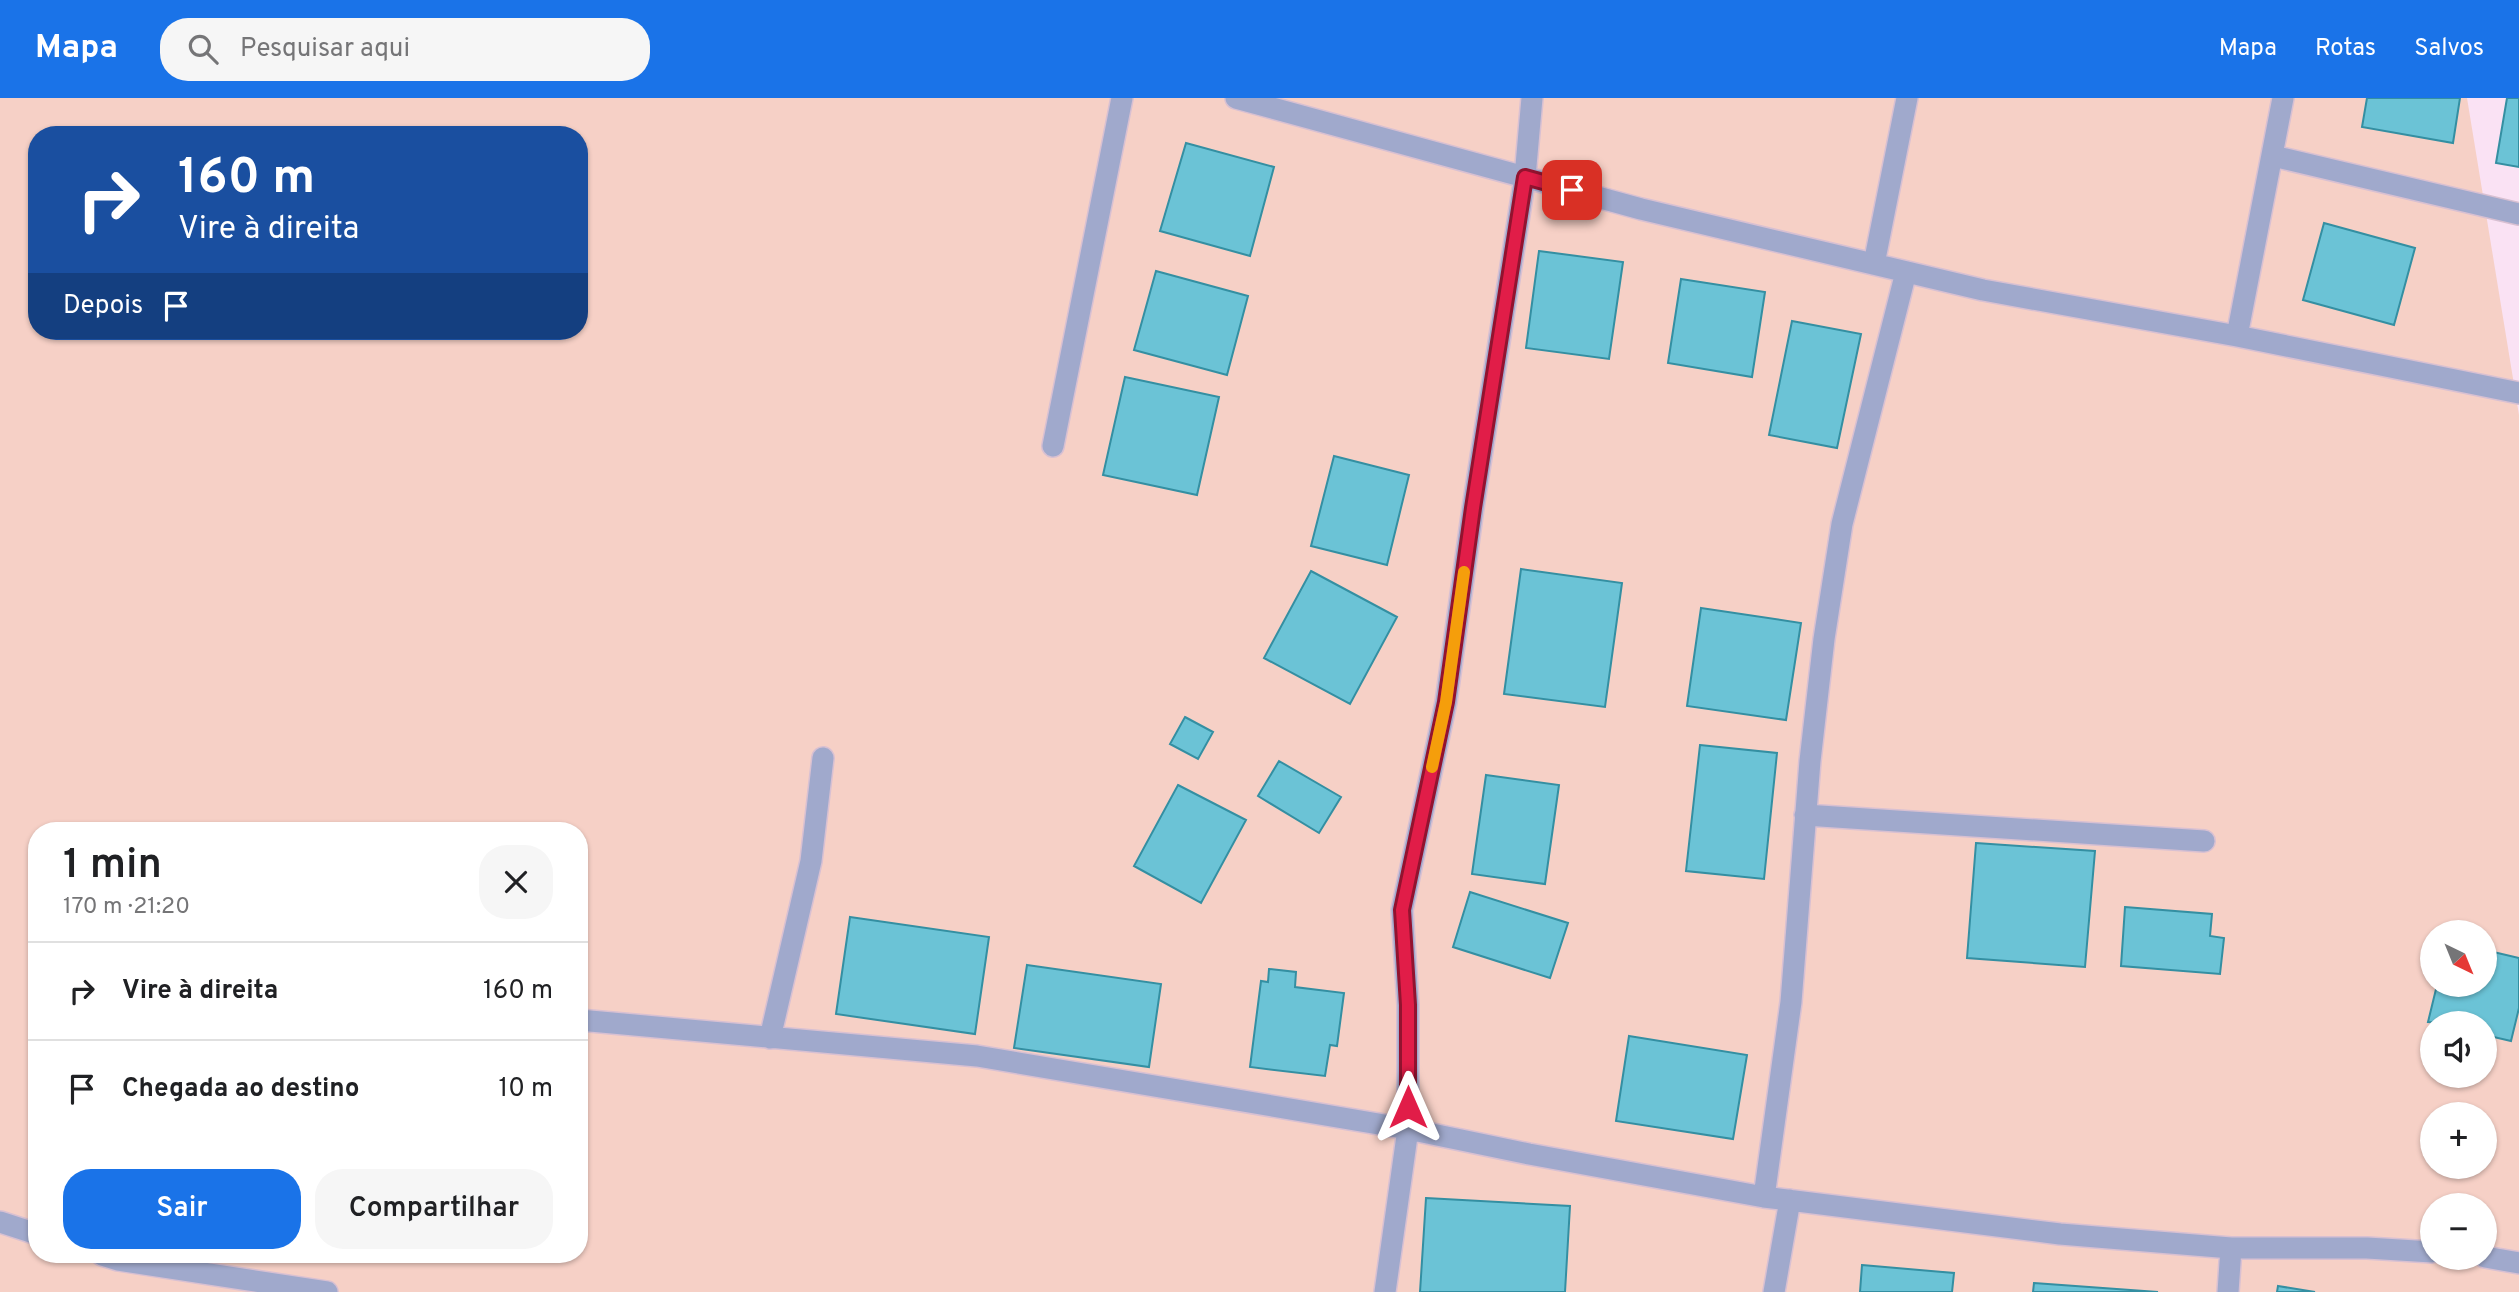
<!DOCTYPE html>
<html lang="pt">
<head>
<meta charset="utf-8">
<style>
	:root { --surface:#fff; --page:#f6f6f6; --text:#202124; --muted:#757577; --line:#e0e0e0; --accent:#1a73e8 }
	body { margin:0; font-family:Overpass,sans-serif; background:var(--page); color:var(--text); height:100vh; display:flex; flex-direction:column; font-size:26px; white-space:nowrap }
	* { box-sizing:border-box; margin:0 }
	p { font-size:23px; color:var(--muted) }
	.icon { flex:none; width:38px; height:38px; fill:none; stroke:currentColor; stroke-width:2; stroke-linecap:round; stroke-linejoin:round }
	.map { position:relative; flex:1; overflow:hidden }
	.panel { position:absolute; left:28px; top:724px; width:560px; height:441px; display:flex; flex-direction:column; background:var(--surface); border-radius:28px; box-shadow:0 2px 5px #0004 }
	.panel>* { flex:none }
	.hud { position:absolute; left:28px; top:28px; width:560px; height:214px; border-radius:28px; box-shadow:0 2px 5px #0004; background:#1a4fa0; color:#fff; overflow:hidden }
	.needle { width:46px; rotate:137deg }
	.tools { position:absolute; left:2420px; top:822px; display:grid; gap:14px }
	.tools a { display:grid; place-items:center; width:77px; height:77px; border-radius:50%; background:var(--surface); box-shadow:0 2px 5px #0004; font-size:35px }
	.pin { position:absolute; display:grid; place-items:center; width:60px; height:60px; color:#fff; margin:-30px; border-radius:14px; box-shadow:0 4px 10px #0006 }
	.me { position:absolute; width:77px; margin:-38px; rotate:0deg; stroke-linejoin:round; filter:drop-shadow(0 0 5px #0008) }
	.turn { display:flex; align-items:center; gap:24px; height:147px; padding:0 35px; font-size:32px }
	.turn .icon { width:91px; height:91px; stroke-width:2.5 }
	.turn b { display:block; font-size:49px; line-height:60px }
	.then { display:flex; align-items:center; height:66px; padding:0 35px; background:#0003; gap:14px; font-size:26px }
	.round { display:grid; place-items:center; flex:none; width:74px; height:74px; border-radius:28px; background:var(--page) }
	.head { display:flex; align-items:center; justify-content:space-between; height:119px; padding:0 35px }
	h1 { font-size:42px; font-weight:600; line-height:52px }
	.button { display:flex; gap:14px; margin-top:auto; padding:14px 35px }
	.button a { flex:1; height:80px; border-radius:28px; background:var(--accent); color:#fff; font-size:28px; font-weight:600; line-height:80px; text-align:center }
	.button a+a { background:var(--page); color:var(--text) }
	ul { padding:0; list-style:none }
	li { display:flex; align-items:center; gap:21px; height:98px; padding:0 35px; border-top:2px solid var(--line) }
	li div { flex:1 }
	li b { display:block; font-size:26px }
	li em { font-style:normal }
	header { display:flex; align-items:center; gap:42px; box-sizing:border-box; height:98px; padding:0 35px; background:var(--accent); color:#fff }
	header strong { font-size:33px }
	nav { display:flex; gap:38px; margin-inline-start:auto; font-size:24px }
	.search { width:490px; height:63px; background:var(--page); display:flex; align-items:center; gap:18px; box-sizing:border-box; padding:0 24px; border-radius:28px; color:var(--muted); font-size:26px }
	.map>svg:first-child { display:block }
</style>
</head>
<body>
<header>
<strong>Mapa</strong>
<div class="search"><svg class="icon" aria-label="search" viewBox="0 0 24 24"><circle cx="10" cy="10" r="6"/><path d="M15 15l6 6"/></svg>Pesquisar aqui</div>
<nav><a>Mapa</a><a>Rotas</a><a>Salvos</a></nav>
</header>
<div class="map">
<svg width="2519" height="1194" viewBox="0 0 2519 1194">
	<rect width="100%" height="100%" fill="#fae2f4"/>
	<path fill="#f6d0c6" fill-rule="evenodd" d="M0,0h2467l52,317v877h-2519zM37,37h542v196h-542zM37,733h542v424h-542zM2432,835h53v52h-53zM2432,926h53v52h-53zM2432,1017h53v52h-53zM2432,1108h53v52h-53z"/>
	<path fill="#6bc3d6" stroke="#348fa2" stroke-width="2" d="M2367,0h93l-7,45 -91,-16z
		M2507,0h12v69l-23,-4z
		M1186,45l88,24 -24,89 -90,-25z
		M2324,125l91,25 -21,77 -91,-25z
		M1539,153l84,11 -14,97 -83,-11z
		M1156,173l92,25 -21,79 -93,-25z
		M1681,181l84,13 -13,85 -84,-14z
		M1792,223l69,13 -24,114 -68,-13z
		M1125,279l94,20 -22,98 -94,-20z
		M1334,358l75,19 -22,90 -76,-19z
		M1521,471l101,14 -17,124 -101,-13z
		M1311,473l86,46 -47,87 -86,-46z
		M1701,510l100,15 -15,97 -99,-14z
		M1185,619l28,15 -15,27 -28,-15z
		M1700,647l77,8 -13,126 -78,-8z
		M1279,663l62,36 -22,36 -61,-37z
		M1486,677l73,10 -14,99 -73,-10z
		M1178,687l68,35 -45,83 -67,-37z
		M1976,745l119,8 -10,116 -118,-9z
		M1470,794l98,31 -18,55 -97,-31z
		M2125,809l87,7 -2,22 14,2 -4,36 -99,-8z
		M850,819l139,20 -14,97 -139,-20z
		M2485,852l34,8v50l-8,33 -26,-6v-11l-57,-2 9,-37h48z
		M1027,867l134,19 -12,83 -135,-19z
		M1269,871l27,3 -1,15 49,6 -7,53 -7,-1 -5,31 -75,-9 11,-86 7,1z
		M1629,938l118,19 -14,84 -117,-18z
		M1426,1100l144,8 -5,86h-145z
		M1862,1167l92,8 -2,19h-92z
		M2034,1185l124,9h-125z
		M2278,1188l37,6h-38z"/>
	<g fill="none" stroke-linecap="round" stroke-linejoin="round">
		<defs>
			<path id="minor" d="M1236,0l405,111 342,81 254,46 282,57
				M2273,58l246,58
				M1874,166l33,-166
				M2237,238l46,-238
				M1053,348l69,-348
				M1805,717l399,26
				M579,922l398,36 431,73 121,25 235,43 296,37 171,14h136l65,4
				M770,940l41,-177 12,-103
				M1764,1099l27,-195 19,-241 14,-122 18,-115 64,-252
				M0,1124l37,12
				M102,1157l16,5 209,32
				M2485,1159l34,6
				M1385,1194l23,-163v-124l-6,-95 44,-208 27,-194 52,-331 7,-79
				M1774,1194l16,-92
				M2228,1194l3,-44"/>
		</defs>
		<use href="#minor" stroke="#d8c0d2" stroke-width="24"/>
		<use href="#minor" stroke="#a0a9cc" stroke-width="21"/>
	</g>
	<g fill="none" stroke-linecap="round" stroke-linejoin="round">
		<defs>
			<path id="route" d="M1408,1009v-102l-6,-95 44,-208 27,-194 52,-331 47,13"/>
		</defs>
		<use href="#route" stroke="#92132f" stroke-width="18"/>
		<use href="#route" stroke="#e11d48" stroke-width="12"/>
		<path stroke="#f59e0b" stroke-width="12" d="M1432,669l14,-65 18,-130"/>
	</g>
</svg>
<div class="tools">
<a><svg class="needle" viewBox="-14 -14 28 28"><path d="M0-13l5 13h-10z" fill="#e53935"/><path d="M0 13l5-13h-10z" fill="#757577"/></svg></a>
<a><svg class="icon" aria-label="sound" viewBox="0 0 24 24"><path d="M4 9h4l5-4v14l-5-4H4zM17 9q2 3 0 6"/></svg></a>
<a>+</a>
<a>−</a>
</div>
<div class="pin" style="left:1572px;top:92px;background:#d93025"><svg class="icon" aria-label="arrive" viewBox="0 0 24 24"><path d="M6 21V4h12l-3 4 3 4H6"/></svg></div>
<svg class="me" style="left:1408px;top:1009px" viewBox="-20 -20 40 40"><path d="M0-17L14 15 0 8-14 15z" fill="#e11d48" stroke="#fff" stroke-width="4"/></svg>
<div class="hud">
<div class="turn"><svg class="icon" aria-label="right" viewBox="0 0 24 24"><path d="M7 20v-9h11M14 6l5 5-5 5"/></svg><div><b>160 m</b>Vire à direita</div></div>
<div class="then">Depois<svg class="icon" aria-label="arrive" viewBox="0 0 24 24"><path d="M6 21V4h12l-3 4 3 4H6"/></svg></div>
</div>
<section class="panel">
<div class="head"><div><h1>1 min</h1><p>170 m · 21:20</p></div><a class="round"><svg class="icon" aria-label="close" viewBox="0 0 24 24"><path d="M6 6l12 12M18 6L6 18"/></svg></a></div>
<ul>
<li><svg class="icon" aria-label="right" viewBox="0 0 24 24"><path d="M7 20v-9h11M14 6l5 5-5 5"/></svg><div><b>Vire à direita</b></div><em>160 m</em></li>
<li><svg class="icon" aria-label="arrive" viewBox="0 0 24 24"><path d="M6 21V4h12l-3 4 3 4H6"/></svg><div><b>Chegada ao destino</b></div><em>10 m</em></li>
</ul>
<div class="button"><a>Sair</a><a>Compartilhar</a></div>
</section>
</div>
</body>
</html>
